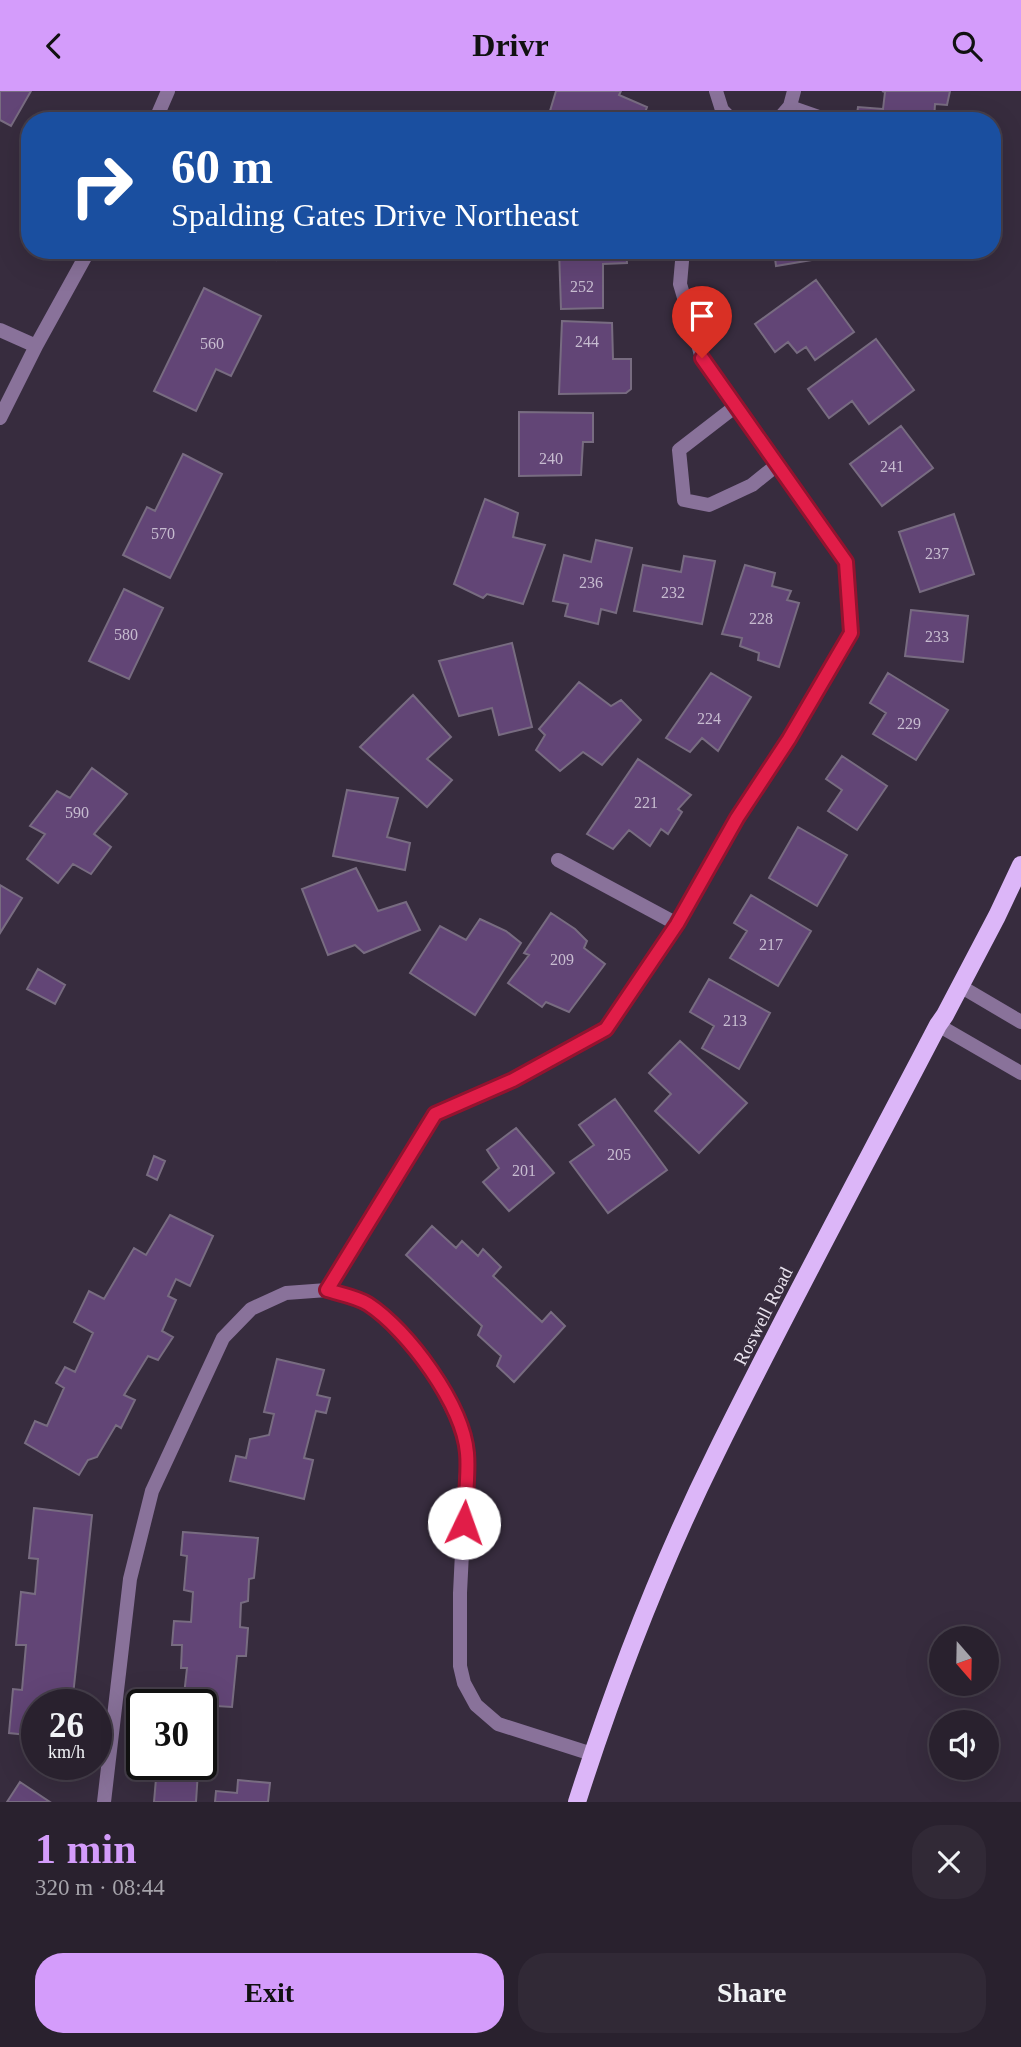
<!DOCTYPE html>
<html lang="en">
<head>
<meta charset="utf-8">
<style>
	:root { --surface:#29212e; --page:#312936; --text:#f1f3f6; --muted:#a5a3aa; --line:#453e4a; --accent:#d49cfb }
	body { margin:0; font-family:"Times New Roman",serif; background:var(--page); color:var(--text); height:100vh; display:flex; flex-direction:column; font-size:26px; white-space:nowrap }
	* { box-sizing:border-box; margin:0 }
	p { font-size:23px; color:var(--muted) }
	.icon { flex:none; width:38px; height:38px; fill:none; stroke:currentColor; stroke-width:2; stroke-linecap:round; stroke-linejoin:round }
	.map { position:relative; height:1711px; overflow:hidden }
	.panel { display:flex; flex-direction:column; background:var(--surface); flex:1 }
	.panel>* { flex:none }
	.top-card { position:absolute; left:21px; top:21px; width:980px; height:147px; border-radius:28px; box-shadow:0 7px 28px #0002,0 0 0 2px var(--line); background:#1a4fa0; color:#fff; overflow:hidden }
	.needle { width:46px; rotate:160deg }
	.controls { position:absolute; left:929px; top:1535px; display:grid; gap:14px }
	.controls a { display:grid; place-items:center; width:70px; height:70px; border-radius:50%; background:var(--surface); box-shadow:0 7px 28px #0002,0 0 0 2px var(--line); font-size:35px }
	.speed { position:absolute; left:21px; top:1598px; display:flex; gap:14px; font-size:35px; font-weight:700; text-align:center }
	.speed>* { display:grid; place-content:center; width:91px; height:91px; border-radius:50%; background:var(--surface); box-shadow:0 7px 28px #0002,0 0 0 2px var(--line); line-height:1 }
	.speed small { font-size:18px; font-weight:400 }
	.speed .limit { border:4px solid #111; border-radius:10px; background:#fff; color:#111 }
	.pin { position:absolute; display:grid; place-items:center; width:60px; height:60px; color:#fff; margin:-72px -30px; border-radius:50% 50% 50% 0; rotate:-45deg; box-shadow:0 0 7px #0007 }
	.pin .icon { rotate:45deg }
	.me { position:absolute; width:77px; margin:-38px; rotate:3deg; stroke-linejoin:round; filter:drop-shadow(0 0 5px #0008) }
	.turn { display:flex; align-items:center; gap:24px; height:147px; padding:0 35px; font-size:32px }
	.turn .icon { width:91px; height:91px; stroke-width:2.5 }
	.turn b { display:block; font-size:49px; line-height:60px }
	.round { display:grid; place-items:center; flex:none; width:74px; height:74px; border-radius:28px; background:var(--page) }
	.overview { display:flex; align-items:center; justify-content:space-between; height:119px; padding:0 35px }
	h1 { font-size:42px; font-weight:700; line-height:52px; color:var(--accent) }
	.button { display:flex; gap:14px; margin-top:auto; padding:14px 35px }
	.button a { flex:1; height:80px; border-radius:28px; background:var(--accent); color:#111; font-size:28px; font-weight:700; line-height:80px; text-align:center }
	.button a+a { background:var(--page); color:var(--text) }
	header { display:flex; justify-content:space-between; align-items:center; height:91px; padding:0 35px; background:var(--accent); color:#111; font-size:32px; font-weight:700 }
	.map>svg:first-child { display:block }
</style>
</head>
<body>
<header><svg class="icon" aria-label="back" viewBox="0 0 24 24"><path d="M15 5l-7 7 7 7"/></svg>Drivr<svg class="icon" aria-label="search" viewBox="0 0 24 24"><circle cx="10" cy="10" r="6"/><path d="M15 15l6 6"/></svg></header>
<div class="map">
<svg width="1021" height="1711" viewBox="0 0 1021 1711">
	<rect width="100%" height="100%" fill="#372c3e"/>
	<path fill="#624576" stroke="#786c81" stroke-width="2" d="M0,0h31l-20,35 -11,-6z
		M556,0h65l-2,4 28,12 -5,14h-64l-28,-10z
		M882,0h68l-3,14 -12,-1 -1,17h-78l2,-14 25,2 2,-17z
		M256,159h25l-5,10z
		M559,159h67l1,13 -24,1v44l-42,1z
		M774,159h55l1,7 -54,9z
		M816,189l38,52 -39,28 -9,-13 -9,6 -9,-11 -13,10 -20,-28z
		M204,197l57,28 -30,60 -15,-7 -20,42 -42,-20z
		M562,230l50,2 1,36h18v30l-5,4 -67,1z
		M876,248l38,51 -45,34 -17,-23 -23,17 -21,-29z
		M519,321l74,1v29h-10l-2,33 -62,1z
		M901,335l32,42 -51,38 -32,-42z
		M183,363l39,20 -52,104 -47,-23 24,-48 8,4z
		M485,408l33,14 -5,24 32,8 -22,59 -36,-10 -4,4 -29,-14z
		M954,423l20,60 -54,18 -21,-60z
		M596,449l36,8 -16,65 -15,-4 -3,15 -33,-8 3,-12 -15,-3 11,-46 27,7z
		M684,465l31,5 -13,63 -68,-13 9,-46 38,7z
		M745,474l30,8 -3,13 19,5 -4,9 12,3 -20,64 -21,-7 1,-7 -19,-7 2,-8 -20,-4z
		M124,498l39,19 -34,71 -40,-18z
		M911,519l57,6 -5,46 -58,-6z
		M512,552l20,84 -33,8 -7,-27 -33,8 -20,-55z
		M711,582l40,24 -33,54 -16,-13 -12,14 -24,-14z
		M888,582l60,37 -32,50 -43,-26 13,-21 -16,-10z
		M579,591l32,24 10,-6 20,20 -39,45 -19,-13 -23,19 -24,-21 9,-15 -6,-6z
		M413,604l38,42 -24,22 25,21 -25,27 -67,-60z
		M842,665l45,30 -30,44 -29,-19 14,-21 -16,-11z
		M638,668l53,36 -13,14 4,3 -14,22 -7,-5 -11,17 -21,-16 -16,19 -26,-15z
		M92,677l35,26 -33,40 17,13 -20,27 -18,-10 -15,19 -31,-24 18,-25 -15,-8 27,-35 13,7z
		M347,699l51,8 -11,39 23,6 -5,27 -72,-14z
		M798,736l49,28 -30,51 -48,-28z
		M356,777l22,43 28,-9 14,28 -56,23 -9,-8 -27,10 -26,-66z
		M0,794l22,13 -22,35z
		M751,804l60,36 -33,55 -48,-28 17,-27 -13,-8z
		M551,822l24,16 12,12 -3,7 21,16 -36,48 -23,-10 -4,5 -34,-24 21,-28 -5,-2z
		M480,828l26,12 15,12 -46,72 -65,-42 30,-47 26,14z
		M38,878l27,16 -10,19 -28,-15z
		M709,888l61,34 -31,56 -37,-21 12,-22 -24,-14z
		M680,950l67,62 -48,50 -44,-42 16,-17 -22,-21z
		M615,1008l52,71 -59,43 -38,-51 24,-17 -15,-20z
		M516,1037l38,45 -45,38 -26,-29 16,-14 -12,-18z
		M154,1065l11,5 -8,19 -10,-5z
		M170,1124l43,21 -23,50 -14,-7 -8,17 8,4 -14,31 11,6 -15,23 -10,-4 -24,39 11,5 -14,28 -5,-3 -19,32 -9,3 -9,15 -54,-32 10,-22 12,5 17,-38 -8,-5 9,-16 10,5 18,-39 -19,-11 15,-31 15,8 30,-51 12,7z
		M432,1135l24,22 6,-7 16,15 5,-7 18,18 -8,9 49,46 9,-10 14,14 -51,56 -17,-16 4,-10 -23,-21 4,-9 -76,-71z
		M277,1268l47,11 -7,25 13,3 -4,15 -10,-2 -12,47 9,2 -9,39 -74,-18 6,-25 10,2 4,-19 19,-4 5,-21 -10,-2z
		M34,1417l58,7 -20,190h-35v31l-28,-3 4,-44 9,1 4,-45h-10l5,-53 14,2 3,-35 -9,-1z
		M183,1441l75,6 -4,40 -5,1 -1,22 -7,2 -1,24 8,1 -2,28h-9l-5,51 -49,-3 4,-36h-6l1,-23h-10l2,-24 17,1 2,-30 -9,-2 3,-34 -6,-1z
		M157,1676l41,4 -2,31h-42z
		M238,1689l32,3 -2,19h-53l1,-11 21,2z
		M20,1691l30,20h-43z"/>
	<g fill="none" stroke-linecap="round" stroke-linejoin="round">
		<path stroke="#89729a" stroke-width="12" d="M790,15l43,15"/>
		<path stroke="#89729a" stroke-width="14" d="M716,0l6,19 11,11
			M155,30l13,-30
			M777,30l13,-15 4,-15
			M0,239l36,16
			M736,315l-57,44 5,50 25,5 43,-20 26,-21
			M0,327l36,-72 53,-96
			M558,769l119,64
			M960,895l61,36
			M938,934l83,48
			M327,1199l108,-176 78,-34 93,-51 71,-105 60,-106 52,-79 62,-106 -5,-71 -144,-204 -22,-74 3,-34
			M104,1711l26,-223 22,-88 71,-153 28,-29 35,-16 41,-3 39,12 27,21 41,50 25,50 8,29 -7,141v73l4,17 12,22 22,19 94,30"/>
		<path stroke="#dcb6f8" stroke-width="18" d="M577,1711c38,-119 84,-238 139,-349 71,-144 148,-286 222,-428l7,-10 52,-99 24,-51"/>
	</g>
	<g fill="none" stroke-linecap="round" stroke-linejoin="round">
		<defs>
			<path id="route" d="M464,1432c1,-23 5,-48 3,-70 -4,-48 -59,-123 -99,-149 -11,-7 -28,-10 -41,-14l108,-176 78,-34 93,-51 71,-105 60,-106 52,-79 62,-106 -5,-71 -144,-204"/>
		</defs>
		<use href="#route" stroke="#92132f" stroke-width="18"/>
		<use href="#route" stroke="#e11d48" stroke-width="12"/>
	</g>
	<g text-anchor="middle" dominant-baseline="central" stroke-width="7" stroke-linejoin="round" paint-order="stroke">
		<g font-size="16" fill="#c7bcd0">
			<text x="582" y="195">252</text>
			<text x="587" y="250">244</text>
			<text x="212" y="252">560</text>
			<text x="551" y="367">240</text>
			<text x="892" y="375">241</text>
			<text x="163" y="442">570</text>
			<text x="937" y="462">237</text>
			<text x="591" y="491">236</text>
			<text x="673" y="501">232</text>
			<text x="761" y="527">228</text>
			<text x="126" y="543">580</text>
			<text x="937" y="545">233</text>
			<text x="709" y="627">224</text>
			<text x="909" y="632">229</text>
			<text x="646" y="711">221</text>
			<text x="77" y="721">590</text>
			<text x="771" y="853">217</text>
			<text x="562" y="868">209</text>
			<text x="735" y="929">213</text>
			<text x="619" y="1063">205</text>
			<text x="524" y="1079">201</text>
		</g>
		<g font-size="19" fill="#e9e3ee" stroke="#372c3e">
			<text transform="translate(763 1225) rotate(-63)">Roswell Road</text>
		</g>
	</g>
</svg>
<div class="controls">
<a><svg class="needle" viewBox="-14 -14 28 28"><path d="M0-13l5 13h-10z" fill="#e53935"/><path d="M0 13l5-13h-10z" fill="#a5a3aa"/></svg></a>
<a><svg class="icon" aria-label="sound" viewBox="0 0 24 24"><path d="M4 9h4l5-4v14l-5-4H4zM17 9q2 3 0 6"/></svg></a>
</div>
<div class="speed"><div>26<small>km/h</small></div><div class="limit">30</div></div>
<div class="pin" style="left:702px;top:267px;background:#d93025"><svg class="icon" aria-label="arrive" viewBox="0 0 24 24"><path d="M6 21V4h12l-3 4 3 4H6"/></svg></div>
<svg class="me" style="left:464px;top:1432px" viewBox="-20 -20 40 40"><circle r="19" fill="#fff"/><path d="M0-13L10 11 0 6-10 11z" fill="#e11d48"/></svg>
<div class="top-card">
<div class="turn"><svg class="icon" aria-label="right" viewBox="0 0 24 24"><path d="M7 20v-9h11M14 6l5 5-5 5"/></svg><div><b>60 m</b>Spalding Gates Drive Northeast</div></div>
</div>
</div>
<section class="panel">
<div class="overview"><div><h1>1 min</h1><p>320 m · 08:44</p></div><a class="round"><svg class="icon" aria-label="close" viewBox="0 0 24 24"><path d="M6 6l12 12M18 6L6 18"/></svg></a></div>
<div class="button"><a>Exit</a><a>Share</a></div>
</section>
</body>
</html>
